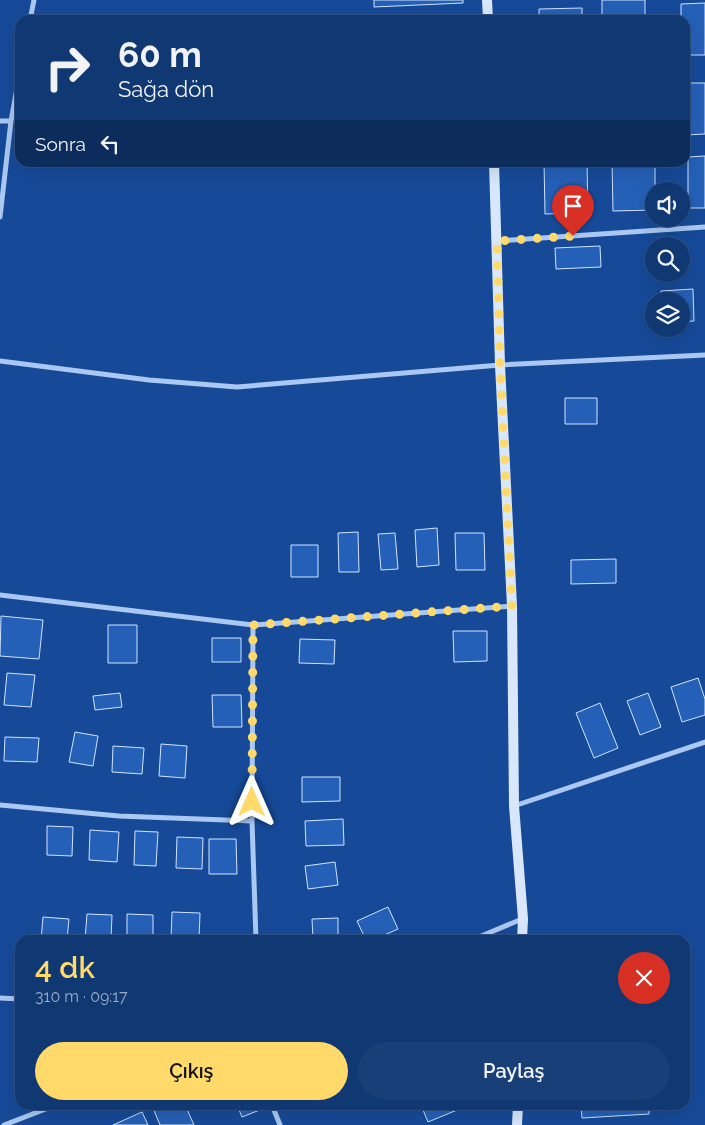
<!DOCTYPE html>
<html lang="tr">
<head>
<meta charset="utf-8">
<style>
	:root { --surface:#103873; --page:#193f78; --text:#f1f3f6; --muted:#9cacc4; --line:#305285; --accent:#ffda6b }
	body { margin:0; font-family:Raleway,sans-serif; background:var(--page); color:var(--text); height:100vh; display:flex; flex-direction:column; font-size:19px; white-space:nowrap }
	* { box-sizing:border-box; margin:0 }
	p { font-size:16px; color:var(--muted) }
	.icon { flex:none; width:28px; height:28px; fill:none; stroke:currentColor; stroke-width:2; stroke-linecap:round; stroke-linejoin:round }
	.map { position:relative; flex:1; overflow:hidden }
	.panel { position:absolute; left:15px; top:935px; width:675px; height:175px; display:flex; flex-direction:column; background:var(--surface); border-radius:15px; box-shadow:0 5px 20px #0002,0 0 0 1px var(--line) }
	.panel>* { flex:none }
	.guide { position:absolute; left:15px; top:15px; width:675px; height:152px; border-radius:15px; box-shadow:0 5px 20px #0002,0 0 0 1px var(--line); background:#103873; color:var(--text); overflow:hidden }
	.buttons { position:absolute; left:645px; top:182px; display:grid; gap:10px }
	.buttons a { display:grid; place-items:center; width:45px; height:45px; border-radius:50%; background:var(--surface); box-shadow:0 5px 20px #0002,0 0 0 1px var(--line); font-size:25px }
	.pin { position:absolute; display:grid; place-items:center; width:42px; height:42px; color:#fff; margin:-51px -21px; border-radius:50% 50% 50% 0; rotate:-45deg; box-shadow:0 0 5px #0007 }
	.pin .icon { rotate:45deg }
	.me { position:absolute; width:55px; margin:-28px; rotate:0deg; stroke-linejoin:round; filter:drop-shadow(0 0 4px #0008) }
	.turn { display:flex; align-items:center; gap:18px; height:105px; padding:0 20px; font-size:22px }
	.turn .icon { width:65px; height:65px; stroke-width:2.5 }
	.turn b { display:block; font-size:35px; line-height:42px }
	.then { display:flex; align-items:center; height:48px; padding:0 20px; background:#0003; gap:10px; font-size:19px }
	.round { display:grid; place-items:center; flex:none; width:52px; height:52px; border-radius:26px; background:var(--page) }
	.headline { display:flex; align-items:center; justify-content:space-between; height:85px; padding:0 20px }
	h1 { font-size:30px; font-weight:600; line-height:38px; color:var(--accent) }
	.cta { display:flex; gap:10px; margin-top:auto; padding:10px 20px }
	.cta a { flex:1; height:58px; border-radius:30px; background:var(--accent); color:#111; font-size:20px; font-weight:600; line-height:58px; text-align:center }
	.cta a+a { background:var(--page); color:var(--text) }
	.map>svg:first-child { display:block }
</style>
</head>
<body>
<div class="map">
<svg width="705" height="1125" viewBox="0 0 705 1125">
	<rect width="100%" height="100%" fill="#164a99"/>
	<path fill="#2560b8" stroke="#d2e3fc" d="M374,0h89v3l-89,4z
		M602,0h43v20h-43z
		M705,3v52h-20v-35h-4v-16z
		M582,8v12h-43v-11z
		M685,83h20v51l-20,1z
		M705,156v52h-17v-51z
		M544,162h43l1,51 -43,1z
		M612,162h43v29h-1v19l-41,1z
		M600,246l1,21 -45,2 -1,-21z
		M693,289l1,32 -13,1v-21h-20v-10z
		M565,398h32v26h-32z
		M437,528l2,37 -22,2 -2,-37z
		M358,532l1,40h-20l-1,-39z
		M395,533l3,36 -17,1 -3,-36z
		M455,533h29l1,37h-29z
		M291,545h27v32h-27z
		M616,559v24l-45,1v-24z
		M1,616l42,4 -4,39 -39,-3z
		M108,625h29v38h-29z
		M453,631h34v30l-33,1z
		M212,638h29v24h-29z
		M300,639l35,1 -1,24 -35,-1z
		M7,673l28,2 -4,32 -27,-2z
		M698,678l7,21v16l-23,7 -11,-35z
		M120,693l2,14 -27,3 -2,-14z
		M648,693l13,34 -21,8 -13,-34z
		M212,695h29l1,32h-29z
		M600,703l18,45 -24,10 -18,-45z
		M75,732l23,4 -5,30 -24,-4z
		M5,737l34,1 -2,24 -33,-1z
		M161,744l26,2 -2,32 -26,-2z
		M113,746l31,2 -2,26 -30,-2z
		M302,777h38v24l-38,1z
		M343,819l1,26 -38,1 -1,-25z
		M47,826l26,1 -1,29 -25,-1z
		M90,830l29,2 -2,30 -28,-2z
		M135,831l23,1 -2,34 -22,-1z
		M177,837l26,1 -1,31 -26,-1z
		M209,839h27l1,35h-28z
		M335,862l3,23 -30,4 -3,-23z
		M388,907l10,22 -25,11h-7l-9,-19z
		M172,912l28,1 -1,27h-28z
		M87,914l25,1 -1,25h-26z
		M127,914l26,1v25h-26z
		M43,917l26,2 -2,21h-26z
		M338,918v22h-25l-1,-21z
		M161,1105h24l9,20h-34l-7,-17z
		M237,1105h33v1l-28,11z
		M421,1105h39l2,3 -34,14z
		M581,1105h68v9l-67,4z
		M142,1112l6,13h-35z"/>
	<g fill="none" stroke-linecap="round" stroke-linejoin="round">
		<path stroke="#aac8f2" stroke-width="5" d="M30,20l4,-20
			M0,121h11
			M0,217l11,-96 9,-49
			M497,241l208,-14
			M0,361l149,19 88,7 263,-22 205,-10
			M0,595l253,30 259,-19
			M253,625l-1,196 4,119
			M0,805l119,11 133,5
			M514,806l191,-64
			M472,940l50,-21
			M0,998l20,1
			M272,1105l8,20
			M4,1125l52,-20"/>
		<path stroke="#d9e7fc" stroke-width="10" d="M487,0l1,20
			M494,162l6,203 12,241 2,200 9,113 -1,21
			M517,1125l1,-20"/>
	</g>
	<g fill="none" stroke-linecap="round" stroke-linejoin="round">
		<path stroke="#ffda6b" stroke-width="9" stroke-dasharray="0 16.2" d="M252,802l1,-177 259,-19 -12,-241 -3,-124 76,-5"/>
	</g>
</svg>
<div class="buttons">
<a><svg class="icon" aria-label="sound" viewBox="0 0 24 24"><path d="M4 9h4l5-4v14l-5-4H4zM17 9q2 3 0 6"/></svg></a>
<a><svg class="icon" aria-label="search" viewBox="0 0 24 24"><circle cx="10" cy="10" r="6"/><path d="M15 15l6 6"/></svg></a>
<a><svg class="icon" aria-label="layers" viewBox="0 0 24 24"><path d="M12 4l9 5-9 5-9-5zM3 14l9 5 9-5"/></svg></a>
</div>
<div class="pin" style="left:573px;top:236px;background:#d93025"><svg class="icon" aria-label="arrive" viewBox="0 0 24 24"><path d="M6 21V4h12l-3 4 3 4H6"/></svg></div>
<svg class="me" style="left:252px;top:802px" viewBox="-20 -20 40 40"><path d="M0-17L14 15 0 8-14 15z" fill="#ffda6b" stroke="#fff" stroke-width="4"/></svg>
<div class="guide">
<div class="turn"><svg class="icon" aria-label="right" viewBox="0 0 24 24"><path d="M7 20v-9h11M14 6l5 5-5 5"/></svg><div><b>60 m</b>Sağa dön</div></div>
<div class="then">Sonra<svg class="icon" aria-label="left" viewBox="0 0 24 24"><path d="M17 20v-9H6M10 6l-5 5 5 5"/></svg></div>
</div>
<section class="panel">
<div class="headline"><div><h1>4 dk</h1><p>310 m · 09:17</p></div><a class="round" style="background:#d93025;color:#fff"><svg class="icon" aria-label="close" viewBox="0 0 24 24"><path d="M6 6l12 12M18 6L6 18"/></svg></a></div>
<div class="cta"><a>Çıkış</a><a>Paylaş</a></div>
</section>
</div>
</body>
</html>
